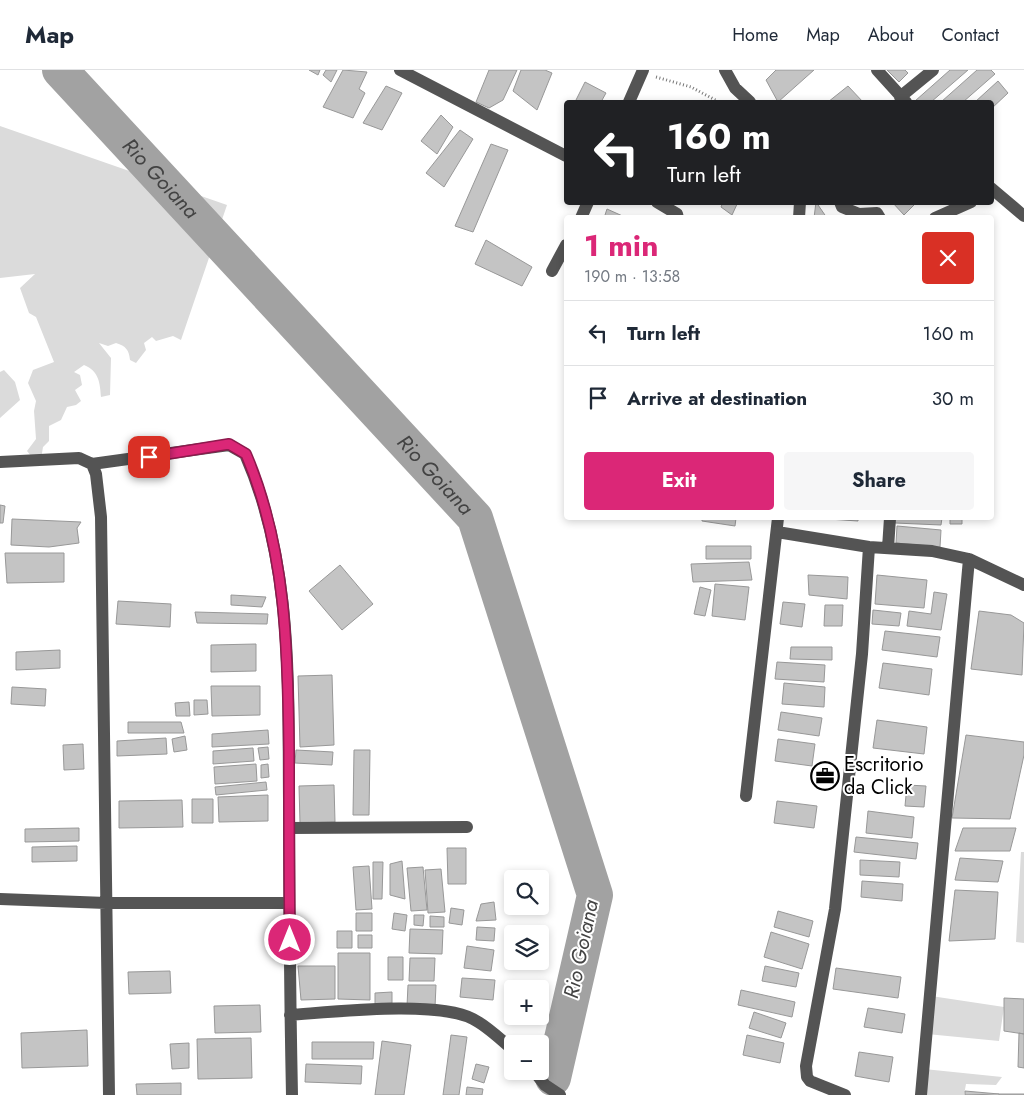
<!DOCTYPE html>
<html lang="en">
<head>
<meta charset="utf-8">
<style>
	:root { --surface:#fff; --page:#f6f6f7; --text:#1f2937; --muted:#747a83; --line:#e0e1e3; --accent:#db2777 }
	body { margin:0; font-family:Jost,sans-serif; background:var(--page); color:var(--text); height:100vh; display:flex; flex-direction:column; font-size:19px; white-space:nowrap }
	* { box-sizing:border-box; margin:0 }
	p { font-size:16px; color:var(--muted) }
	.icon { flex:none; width:28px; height:28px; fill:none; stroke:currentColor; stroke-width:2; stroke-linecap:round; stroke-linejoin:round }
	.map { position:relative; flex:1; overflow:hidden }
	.side { position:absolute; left:564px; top:145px; width:430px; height:305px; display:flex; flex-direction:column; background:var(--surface); border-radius:5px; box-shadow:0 2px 8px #0003 }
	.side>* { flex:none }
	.hud { position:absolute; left:564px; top:30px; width:430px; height:105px; border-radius:5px; box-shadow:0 2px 8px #0003; background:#202124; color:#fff; overflow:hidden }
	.buttons { position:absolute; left:504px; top:800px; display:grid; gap:10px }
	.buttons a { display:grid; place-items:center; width:45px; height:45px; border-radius:5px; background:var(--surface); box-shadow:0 2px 8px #0003; font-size:25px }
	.pin { position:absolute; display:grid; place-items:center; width:42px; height:42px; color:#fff; margin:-21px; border-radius:10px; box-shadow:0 2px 8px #0006 }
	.me { position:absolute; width:55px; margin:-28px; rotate:0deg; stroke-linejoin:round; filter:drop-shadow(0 0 4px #0008) }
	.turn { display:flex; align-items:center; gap:18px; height:105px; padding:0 20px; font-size:22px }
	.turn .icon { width:65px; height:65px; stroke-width:2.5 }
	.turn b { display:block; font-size:35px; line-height:42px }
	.round { display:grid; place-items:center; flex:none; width:52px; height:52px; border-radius:5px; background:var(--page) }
	.head { display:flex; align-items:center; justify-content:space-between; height:85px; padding:0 20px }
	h1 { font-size:30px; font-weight:700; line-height:38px; color:var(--accent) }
	.cta { display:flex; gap:10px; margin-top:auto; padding:10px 20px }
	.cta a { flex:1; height:58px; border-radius:5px; background:var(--accent); color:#fff; font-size:20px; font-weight:700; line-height:58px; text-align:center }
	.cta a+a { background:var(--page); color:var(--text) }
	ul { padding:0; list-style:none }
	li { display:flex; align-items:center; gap:15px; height:65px; padding:0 20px; border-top:1px solid var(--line) }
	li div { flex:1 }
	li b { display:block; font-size:19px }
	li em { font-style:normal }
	header { display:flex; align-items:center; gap:30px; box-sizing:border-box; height:70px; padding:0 25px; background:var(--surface); border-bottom:1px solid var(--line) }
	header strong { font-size:24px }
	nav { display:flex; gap:28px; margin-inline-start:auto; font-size:18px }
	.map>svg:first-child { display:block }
</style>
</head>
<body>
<header>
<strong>Map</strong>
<nav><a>Home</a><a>Map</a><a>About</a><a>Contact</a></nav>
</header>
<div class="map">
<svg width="1024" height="1025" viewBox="0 0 1024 1025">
	<rect width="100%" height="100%" fill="#fff"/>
	<path fill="#dbdbdb" d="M0,56l227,79 -46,135 -8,-4 -17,5 -4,-4 -8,6 2,7 -10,13 -6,-3c-1,-10 -4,-14 -14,-17l-8,3 -9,-3 12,15 -1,37 -9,2c-1,-14 -2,-26 -17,-32l-10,7 6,3 2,10 -7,5 6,11 -5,4 -9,2 -6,13 -12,6v15l-6,6 -2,12 -10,-3 -4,-5 9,-12 -2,-28 2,-10 -8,-18 5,-13 21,-8 -18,-45 -7,-4 -9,-25 15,-14 -35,4z
		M4,300l11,12 5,18 -20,18v-46z
		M1021,782h3v91l-8,-1z
		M931,926l73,11 -5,34 -72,-7z
		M924,999l78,8 -6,8 -30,-1 -2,11h-43z"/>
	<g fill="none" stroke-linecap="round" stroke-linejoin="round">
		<path stroke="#a2a2a2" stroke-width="36" id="s1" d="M60,0l415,448 120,377 -42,183"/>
	</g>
	<path fill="#c4c4c4" stroke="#989898" d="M309,0h11l-2,5z
		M326,0h11l-6,12 -8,-7z
		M343,0l24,2 -8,17 6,4 -12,25 -30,-11z
		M489,0h28l-14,30 -14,8 -13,-6z
		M521,0h24l7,3 -15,37 -24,-19z
		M776,0h38l-36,32 -12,-22z
		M887,0h18l3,3 -9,9z
		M950,0h18l-37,32h-14l-2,-1z
		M977,0h14l4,4 -32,28h-22z
		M998,11l10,12 -17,16v-7h-16z
		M585,12l21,11 -5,9h-26z
		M386,16l16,7 -20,37 -19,-7z
		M848,16l15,16h-35z
		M441,45l12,12 -16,27 -16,-13z
		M460,60l13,9 -29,48 -18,-14z
		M491,74l17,6 -35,82 -18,-6z
		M723,132h15l-6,13 -11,-8z
		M816,132l11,16h-13z
		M892,132h25l-13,13z
		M607,139l20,9h-23z
		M486,170l46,27 -10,19 -47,-22z
		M0,435l5,1 -2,17h-3z
		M702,448h34l-1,8 -33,-5z
		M814,448h44v3z
		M895,448h47l-1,7 -46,-2z
		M950,448h12v6h-12z
		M12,449l69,3 -4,6 2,15 -30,4 -38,-2z
		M897,456l44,4 -1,17 -44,-4z
		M706,476h45v13h-45z
		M5,483h59v29l-57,1z
		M749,492l3,18 -59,2 -2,-18z
		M340,495l33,39 -31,26 -33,-39z
		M808,505l40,2 -1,22 -38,-4z
		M877,505l50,5 -3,28 -49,-4z
		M715,514l34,3 -4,33 -33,-4z
		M700,517l11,3 -6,26 -11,-2z
		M934,522l13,2 -6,36 -34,-4 2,-15 22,3z
		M231,525l35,2 -4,10 -31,-2z
		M118,531l53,3 -1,23 -54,-3z
		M783,532l22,2 -3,23 -22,-3z
		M825,535h18l-1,21h-18z
		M873,540l28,3 -2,13 -27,-2z
		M979,541l32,4 13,8 -2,52 -51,-6z
		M195,542l73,2 -1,10 -70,-1z
		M885,561l55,6 -3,20 -55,-7z
		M256,574v27l-45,1v-27z
		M791,577h41v13l-42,-1z
		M60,580v18l-44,2v-18z
		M777,592l48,3 -1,17 -49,-3z
		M883,593l49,6 -3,26 -50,-7z
		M332,605l2,70 -34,2 -2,-71z
		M784,613l41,4 -1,20 -42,-3z
		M211,616h49v29l-48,1z
		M12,617l34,2 -1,17 -34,-2z
		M194,630h13l1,14 -14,1z
		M189,632l1,14h-14l-1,-13z
		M781,642l41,6 -3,18 -41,-6z
		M877,650l50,7 -3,27 -51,-6z
		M128,652h53l3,11h-56z
		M268,660l1,14 -57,3v-13z
		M966,665l58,7v13l-14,64 -58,-1z
		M185,666l2,14 -13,2 -2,-13z
		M166,668l1,16 -50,2v-15z
		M778,669l37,5 -3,22 -37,-5z
		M83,674l1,25 -20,1 -1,-25z
		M268,677l1,12 -9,1 -2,-12z
		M253,678l1,13 -41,3v-13z
		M296,680l37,2 -1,13 -37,-2z
		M354,680h16l-1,65h-16z
		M256,694l1,17 -42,3 -1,-17z
		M268,694l1,13 -8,1v-13z
		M266,712l1,8 -51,5 -1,-8z
		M334,715l1,37 -35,1 -1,-37z
		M907,715l19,1 -2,21 -19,-1z
		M268,725v26l-49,1 -1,-25z
		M192,729h21v24h-21z
		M182,730l1,27 -64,1v-27z
		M777,731l40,5 -3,22 -40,-5z
		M868,741l46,6 -2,21 -46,-5z
		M79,758v13l-54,1v-13z
		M963,758h53l-6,23h-55z
		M856,767l62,6 -2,16 -62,-7z
		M77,776v15l-45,1v-15z
		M447,778h19v36h-18z
		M960,788l43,3 -5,21 -43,-2z
		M860,790l40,2 -1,15 -39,-2z
		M402,791l3,38 -15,-4v-31z
		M373,792h10l-1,37h-9z
		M369,796l3,43 -16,1 -3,-43z
		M423,797l4,43 -16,1 -4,-43z
		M441,799l4,43 -17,1 -3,-43z
		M862,811l41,3 -1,17 -41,-4z
		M955,820l43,2 -3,47 -46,2z
		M494,832l2,18 -20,1 5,-17z
		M451,838l13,2 -2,15 -13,-2z
		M778,841l35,10 -4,16 -35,-10z
		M356,843h16v18h-16z
		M394,843l13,2 -2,16 -13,-2z
		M414,845h10l-1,11 -9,-1z
		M430,846l14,1v10h-14z
		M477,857l18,1 -1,13 -18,-1z
		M410,859l33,1 -1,24 -33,-1z
		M337,861h15v17h-15z
		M771,862l38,12 -7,25 -38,-12z
		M358,865h14v13h-14z
		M467,876l27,4 -3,21 -27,-3z
		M338,883h32v47l-32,-1z
		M388,887h15v23h-15z
		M410,888h25l-1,23h-25z
		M298,896h37v33l-34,1z
		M765,896l34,7 -3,14 -34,-6z
		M836,898l65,9 -3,21 -65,-9z
		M170,901l1,22 -42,1 -1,-22z
		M462,908l33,2 -2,20 -33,-3z
		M408,915h28l-1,22 -28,-1z
		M741,920l54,12 -3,15 -54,-12z
		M392,922v11l-17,1v-11z
		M1004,928l20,1v35l-20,-3z
		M260,935l1,27 -46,1 -1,-27z
		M868,938l37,6 -3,19 -38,-6z
		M754,942l32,11 -5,15 -32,-10z
		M87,960l1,36 -66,2 -1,-35z
		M1019,963l5,1v34l-6,-1z
		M451,965l16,2 -8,58h-16z
		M747,965l37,8 -4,20 -37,-8z
		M251,968l1,40 -54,1 -1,-40z
		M382,971l29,4 -7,50h-29z
		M312,972h62l-1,17h-61z
		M189,973v25l-17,1 -2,-25z
		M859,982l34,5 -4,25 -34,-6z
		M306,994l56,2 -1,18 -56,-2z
		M476,994l13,3 -5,16 -12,-4z
		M181,1013v12h-44l-1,-11z
		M467,1017l16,2 -1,6h-16z
		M965,1021l34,3 -34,1z
		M999,1024h25v1h-25z"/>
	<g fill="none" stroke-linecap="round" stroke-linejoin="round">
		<path stroke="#767676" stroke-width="3" stroke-dasharray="1 2.5" stroke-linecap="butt" d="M656,7l35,10 28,15"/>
		<path stroke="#545454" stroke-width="12" d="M400,0l166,86
			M725,0l10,18 15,14
			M877,0l29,32
			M900,27l33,-27
			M629,32l14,-32
			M991,118l33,28
			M657,132l20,12 1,4
			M840,132l2,5 17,7 18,-1 3,5
			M581,148l7,-16
			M799,148l1,-16
			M935,148l36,-16
			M552,201l14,-26
			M0,392l79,-4 13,6 4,10 5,43 8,578
			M92,394l137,-19 16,9c48,109 43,229 44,346 0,98 1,197 3,295
			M777,462l92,15 63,4 37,8 55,26
			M888,478l2,-30
			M746,726l32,-278
			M289,758l178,-1
			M0,829l106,4h183
			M290,945c43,-3 147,-15 183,4 14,7 27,20 39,30
			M534,1001l11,14 15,10
			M845,1025l-35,-14 -3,-4 -1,-11 29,-157 27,-255 7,-107
			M921,1025l48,-536"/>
	</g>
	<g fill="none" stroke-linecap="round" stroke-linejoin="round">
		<defs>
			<path id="route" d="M149,387l80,-13 17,10c40,94 42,196 43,297 0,63 0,126 1,189"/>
		</defs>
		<use href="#route" stroke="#8e194d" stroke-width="12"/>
		<use href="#route" stroke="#db2777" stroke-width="9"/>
	</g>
	<defs>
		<symbol id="office-ring" viewBox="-11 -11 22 22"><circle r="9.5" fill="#fff" stroke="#000" stroke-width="1.5"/><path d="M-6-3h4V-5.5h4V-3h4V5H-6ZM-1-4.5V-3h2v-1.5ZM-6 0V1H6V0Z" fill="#000"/></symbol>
	</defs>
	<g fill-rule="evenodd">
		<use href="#office-ring" x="809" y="690" width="32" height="32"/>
	</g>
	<g text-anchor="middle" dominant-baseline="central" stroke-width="4" stroke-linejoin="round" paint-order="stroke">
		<g font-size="20" fill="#000" stroke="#fff" text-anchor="start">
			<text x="844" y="694">Escritorio<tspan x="844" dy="23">da Click</tspan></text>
		</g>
		<g font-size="21" font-style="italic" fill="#434343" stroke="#fff">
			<text stroke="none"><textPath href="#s1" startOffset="148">Rio Goiana</textPath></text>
			<text stroke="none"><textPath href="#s1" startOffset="552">Rio Goiana</textPath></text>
			<text transform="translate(581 879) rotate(-78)">Rio Goiana</text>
		</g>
	</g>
</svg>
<div class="buttons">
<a><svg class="icon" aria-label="search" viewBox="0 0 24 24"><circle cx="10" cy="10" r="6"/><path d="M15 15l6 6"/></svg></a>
<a><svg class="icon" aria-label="layers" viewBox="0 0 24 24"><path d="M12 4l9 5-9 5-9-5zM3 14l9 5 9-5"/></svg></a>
<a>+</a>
<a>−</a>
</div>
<div class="pin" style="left:149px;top:387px;background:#d93025"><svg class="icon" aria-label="arrive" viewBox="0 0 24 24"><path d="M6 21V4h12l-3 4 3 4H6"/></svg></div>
<svg class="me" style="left:290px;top:870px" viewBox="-20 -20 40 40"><circle r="17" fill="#db2777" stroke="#fff" stroke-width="3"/><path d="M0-11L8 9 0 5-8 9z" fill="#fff"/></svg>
<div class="hud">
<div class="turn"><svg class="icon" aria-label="left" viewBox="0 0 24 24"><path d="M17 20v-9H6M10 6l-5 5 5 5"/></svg><div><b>160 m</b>Turn left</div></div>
</div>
<section class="side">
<div class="head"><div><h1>1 min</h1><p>190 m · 13:58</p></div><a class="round" style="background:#d93025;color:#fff"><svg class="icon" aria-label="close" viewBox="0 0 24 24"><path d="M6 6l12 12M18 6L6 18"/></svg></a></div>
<ul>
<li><svg class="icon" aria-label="left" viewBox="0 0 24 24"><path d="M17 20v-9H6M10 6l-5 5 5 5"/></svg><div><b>Turn left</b></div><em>160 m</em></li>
<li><svg class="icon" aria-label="arrive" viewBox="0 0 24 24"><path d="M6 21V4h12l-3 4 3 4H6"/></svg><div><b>Arrive at destination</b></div><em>30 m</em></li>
</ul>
<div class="cta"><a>Exit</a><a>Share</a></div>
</section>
</div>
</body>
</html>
